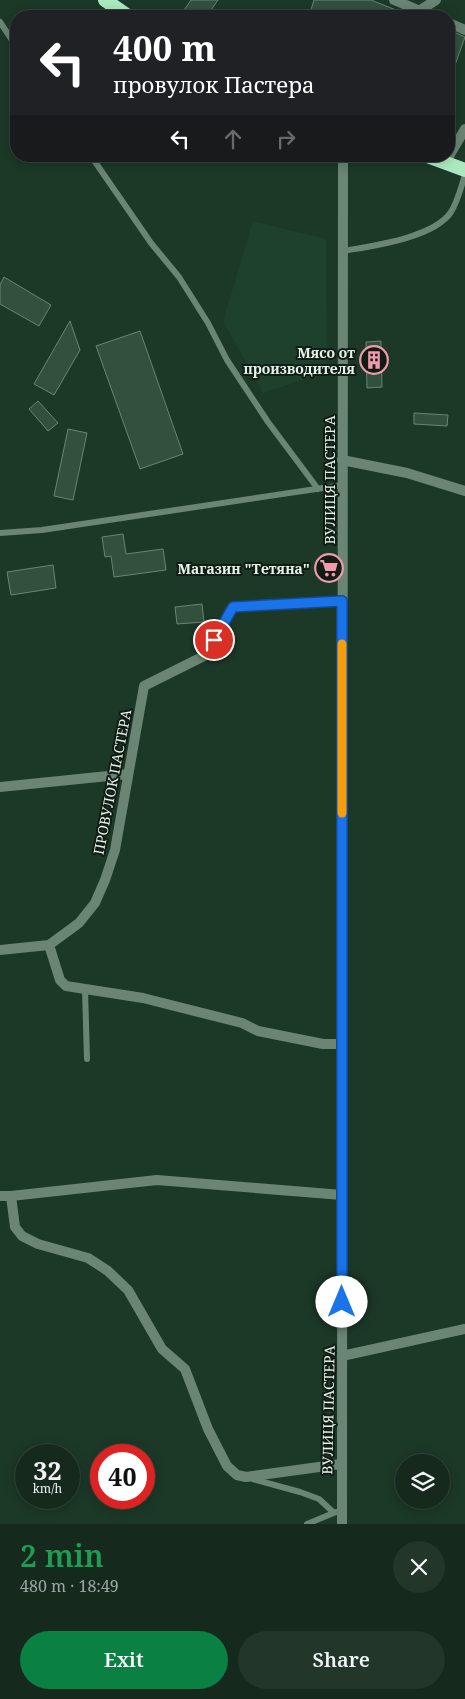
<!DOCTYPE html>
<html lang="en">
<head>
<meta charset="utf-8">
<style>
	:root { --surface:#152a1d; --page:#22362a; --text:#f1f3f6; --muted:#9da7a4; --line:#34463b; --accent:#0b8043 }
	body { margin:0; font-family:"Noto Serif",serif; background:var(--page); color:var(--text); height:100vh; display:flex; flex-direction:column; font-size:19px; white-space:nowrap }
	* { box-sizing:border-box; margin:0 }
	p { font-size:16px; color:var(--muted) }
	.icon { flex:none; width:28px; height:28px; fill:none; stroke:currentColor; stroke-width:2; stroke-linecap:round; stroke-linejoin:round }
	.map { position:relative; height:1524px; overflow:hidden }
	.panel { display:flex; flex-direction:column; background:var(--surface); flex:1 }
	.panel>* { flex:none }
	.banner { position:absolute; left:10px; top:10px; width:445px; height:152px; border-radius:20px; box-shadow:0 2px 12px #0003,0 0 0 1px var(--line); background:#202124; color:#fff; overflow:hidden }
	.tools { position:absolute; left:395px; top:1454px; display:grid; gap:10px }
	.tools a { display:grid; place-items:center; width:55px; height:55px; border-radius:50%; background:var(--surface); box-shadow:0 2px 12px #0003,0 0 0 1px var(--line); font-size:25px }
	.speed { position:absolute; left:15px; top:1444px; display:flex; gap:10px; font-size:25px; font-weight:700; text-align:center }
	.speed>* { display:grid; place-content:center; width:65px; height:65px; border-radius:50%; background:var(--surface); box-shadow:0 2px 12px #0003,0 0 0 1px var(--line); line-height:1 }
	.speed small { font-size:12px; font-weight:400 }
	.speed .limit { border:8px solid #d22; background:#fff; color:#111 }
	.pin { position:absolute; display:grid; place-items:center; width:42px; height:42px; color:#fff; margin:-21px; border:2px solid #fff; border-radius:50%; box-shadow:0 1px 5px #0007 }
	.me { position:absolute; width:55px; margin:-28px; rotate:0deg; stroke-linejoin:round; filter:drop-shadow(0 0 4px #0008) }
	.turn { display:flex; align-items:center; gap:18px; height:105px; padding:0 20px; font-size:22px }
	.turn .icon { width:65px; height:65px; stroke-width:2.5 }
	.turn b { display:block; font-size:35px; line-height:42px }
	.lanes { display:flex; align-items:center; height:48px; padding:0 20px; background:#0003; justify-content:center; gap:25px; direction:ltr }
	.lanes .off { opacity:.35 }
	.round { display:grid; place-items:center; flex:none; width:52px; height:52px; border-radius:26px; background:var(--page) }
	.head { display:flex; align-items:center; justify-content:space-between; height:85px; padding:0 20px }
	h1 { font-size:30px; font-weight:600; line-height:38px; color:#1e9e55 }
	.button { display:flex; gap:10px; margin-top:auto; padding:10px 20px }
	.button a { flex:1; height:58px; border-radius:30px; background:var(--accent); color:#fff; font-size:20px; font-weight:600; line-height:58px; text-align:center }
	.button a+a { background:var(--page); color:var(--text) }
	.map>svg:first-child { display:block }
</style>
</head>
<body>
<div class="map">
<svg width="465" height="1524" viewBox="0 0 465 1524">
	<rect width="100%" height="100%" fill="#1c3827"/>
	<path fill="#1d412c" d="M253,221l73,18 1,133 -64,21 -40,-72z"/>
	<path fill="#33503e" stroke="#678672" d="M191,0h27l-11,16h-27z
		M314,0h57l40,16h-102z
		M449,30l16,7 -15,42h-1z
		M4,277l47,28 -12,21 -39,-22v-19z
		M70,321l10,29 -26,45 -20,-11z
		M140,331l43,123 -43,15 -44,-123z
		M381,341l1,46 -15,1 -1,-46z
		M38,401l20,22 -10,8 -19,-22z
		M414,413l34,2 -1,11 -33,-2z
		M68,429l19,4 -14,67 -19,-4z
		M123,534l3,20 37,-5 3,21 -52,7 -3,-21 -6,1 -3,-20z
		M53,565l3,23 -45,7 -4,-23z
		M202,604l2,18 -27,2 -2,-17z"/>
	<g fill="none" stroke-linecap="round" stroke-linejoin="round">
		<path stroke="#6a8573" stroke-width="6" d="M0,22l16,24
			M91,156l60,87 28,34 29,46 19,37 41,62 50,67
			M343,251c28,-5 91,-13 108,-39 7,-11 10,-25 14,-37
			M0,533l42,-3 301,-45
			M85,989l2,70
			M253,1479l47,13 19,7 14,13
			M307,1524l29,-12"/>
		<path stroke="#6a8573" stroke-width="10" d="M394,0l38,16
			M419,11l17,-11
			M449,23l16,7
			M445,163l20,-34
			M342,460l65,13 58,18
			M0,787l128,-13
			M0,950l49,-5
			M342,1044h-19l-65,-13 -16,-8 -99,-25 -77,-12 -6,-6 -11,-35 30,-22 16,-20 10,-23 10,-30 29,-164 60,-30 29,-49 109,-6
			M0,1196h11l146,-16 185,15
			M11,1196l4,31 7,9 16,8 50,14 20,13 20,19 34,59 23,20 23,60 19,37 10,9 9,2 95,-13
			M342,1356l123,-27"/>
		<path stroke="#6a8573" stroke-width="10" d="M342,1524l1,-1368"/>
		<path stroke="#abeac1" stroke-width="14" d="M105,0l23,16
			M427,156l38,14"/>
	</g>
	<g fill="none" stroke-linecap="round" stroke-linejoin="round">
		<defs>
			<path id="route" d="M214,640l19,-33 109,-6v701"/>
		</defs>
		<use href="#route" stroke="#114b97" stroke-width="12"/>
		<use href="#route" stroke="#1a73e8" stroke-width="9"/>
		<path stroke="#f59e0b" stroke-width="9" d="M342,813v-169"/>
	</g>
	<defs>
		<symbol id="building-ring" viewBox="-11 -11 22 22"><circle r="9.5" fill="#101c14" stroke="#f29aad" stroke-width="1.5"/><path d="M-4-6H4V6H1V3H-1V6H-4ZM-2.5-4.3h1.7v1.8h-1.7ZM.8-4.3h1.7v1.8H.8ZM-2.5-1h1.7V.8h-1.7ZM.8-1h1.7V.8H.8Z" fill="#f29aad"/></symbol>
		<symbol id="supermarket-ring" viewBox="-11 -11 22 22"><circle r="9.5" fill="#101c14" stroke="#f29aad" stroke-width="1.5"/><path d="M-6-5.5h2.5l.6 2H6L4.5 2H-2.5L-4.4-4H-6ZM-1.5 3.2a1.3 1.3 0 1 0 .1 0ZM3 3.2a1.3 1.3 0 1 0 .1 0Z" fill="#f29aad"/></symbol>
	</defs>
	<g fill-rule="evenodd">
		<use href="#building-ring" x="358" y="344" width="32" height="32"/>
		<use href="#supermarket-ring" x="313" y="552" width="32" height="32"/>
	</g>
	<g text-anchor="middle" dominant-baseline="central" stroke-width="4" stroke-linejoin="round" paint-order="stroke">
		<g font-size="14" font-weight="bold" fill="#e4f4e9" stroke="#101c14" text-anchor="end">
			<text x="355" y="352">Мясо от<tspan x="355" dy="16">производителя</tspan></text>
			<text x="310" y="568">Магазин "Тетяна"</text>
		</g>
		<g font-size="14" fill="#e4f4e9" stroke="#101c14">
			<text transform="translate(329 480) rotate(-90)">ВУЛИЦЯ ПАСТЕРА</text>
			<text transform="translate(112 782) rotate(-79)">ПРОВУЛОК ПАСТЕРА</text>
			<text transform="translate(328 1410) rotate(-89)">ВУЛИЦЯ ПАСТЕРА</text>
		</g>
	</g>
</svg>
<div class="tools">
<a><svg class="icon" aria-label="layers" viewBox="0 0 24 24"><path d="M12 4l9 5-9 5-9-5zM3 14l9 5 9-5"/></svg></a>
</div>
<div class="speed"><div>32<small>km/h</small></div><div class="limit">40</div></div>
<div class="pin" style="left:214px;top:640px;background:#d93025"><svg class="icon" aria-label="arrive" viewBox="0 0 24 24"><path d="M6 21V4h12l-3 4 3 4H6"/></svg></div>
<svg class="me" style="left:342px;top:1302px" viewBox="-20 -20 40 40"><circle r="19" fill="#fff"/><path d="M0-13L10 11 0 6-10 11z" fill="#1a73e8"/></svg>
<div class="banner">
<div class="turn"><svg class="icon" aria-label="left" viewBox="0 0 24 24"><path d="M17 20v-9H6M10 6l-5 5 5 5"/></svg><div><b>400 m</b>провулок Пастера</div></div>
<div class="lanes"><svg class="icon" aria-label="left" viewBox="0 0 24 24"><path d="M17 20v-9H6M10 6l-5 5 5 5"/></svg><svg class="icon off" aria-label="ahead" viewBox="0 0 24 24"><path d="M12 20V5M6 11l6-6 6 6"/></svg><svg class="icon off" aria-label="right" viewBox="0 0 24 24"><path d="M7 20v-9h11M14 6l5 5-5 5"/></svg></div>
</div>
</div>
<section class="panel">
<div class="head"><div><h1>2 min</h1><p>480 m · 18:49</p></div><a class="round"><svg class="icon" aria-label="close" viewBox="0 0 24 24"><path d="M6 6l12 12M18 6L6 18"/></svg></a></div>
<div class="button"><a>Exit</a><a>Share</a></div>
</section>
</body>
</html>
